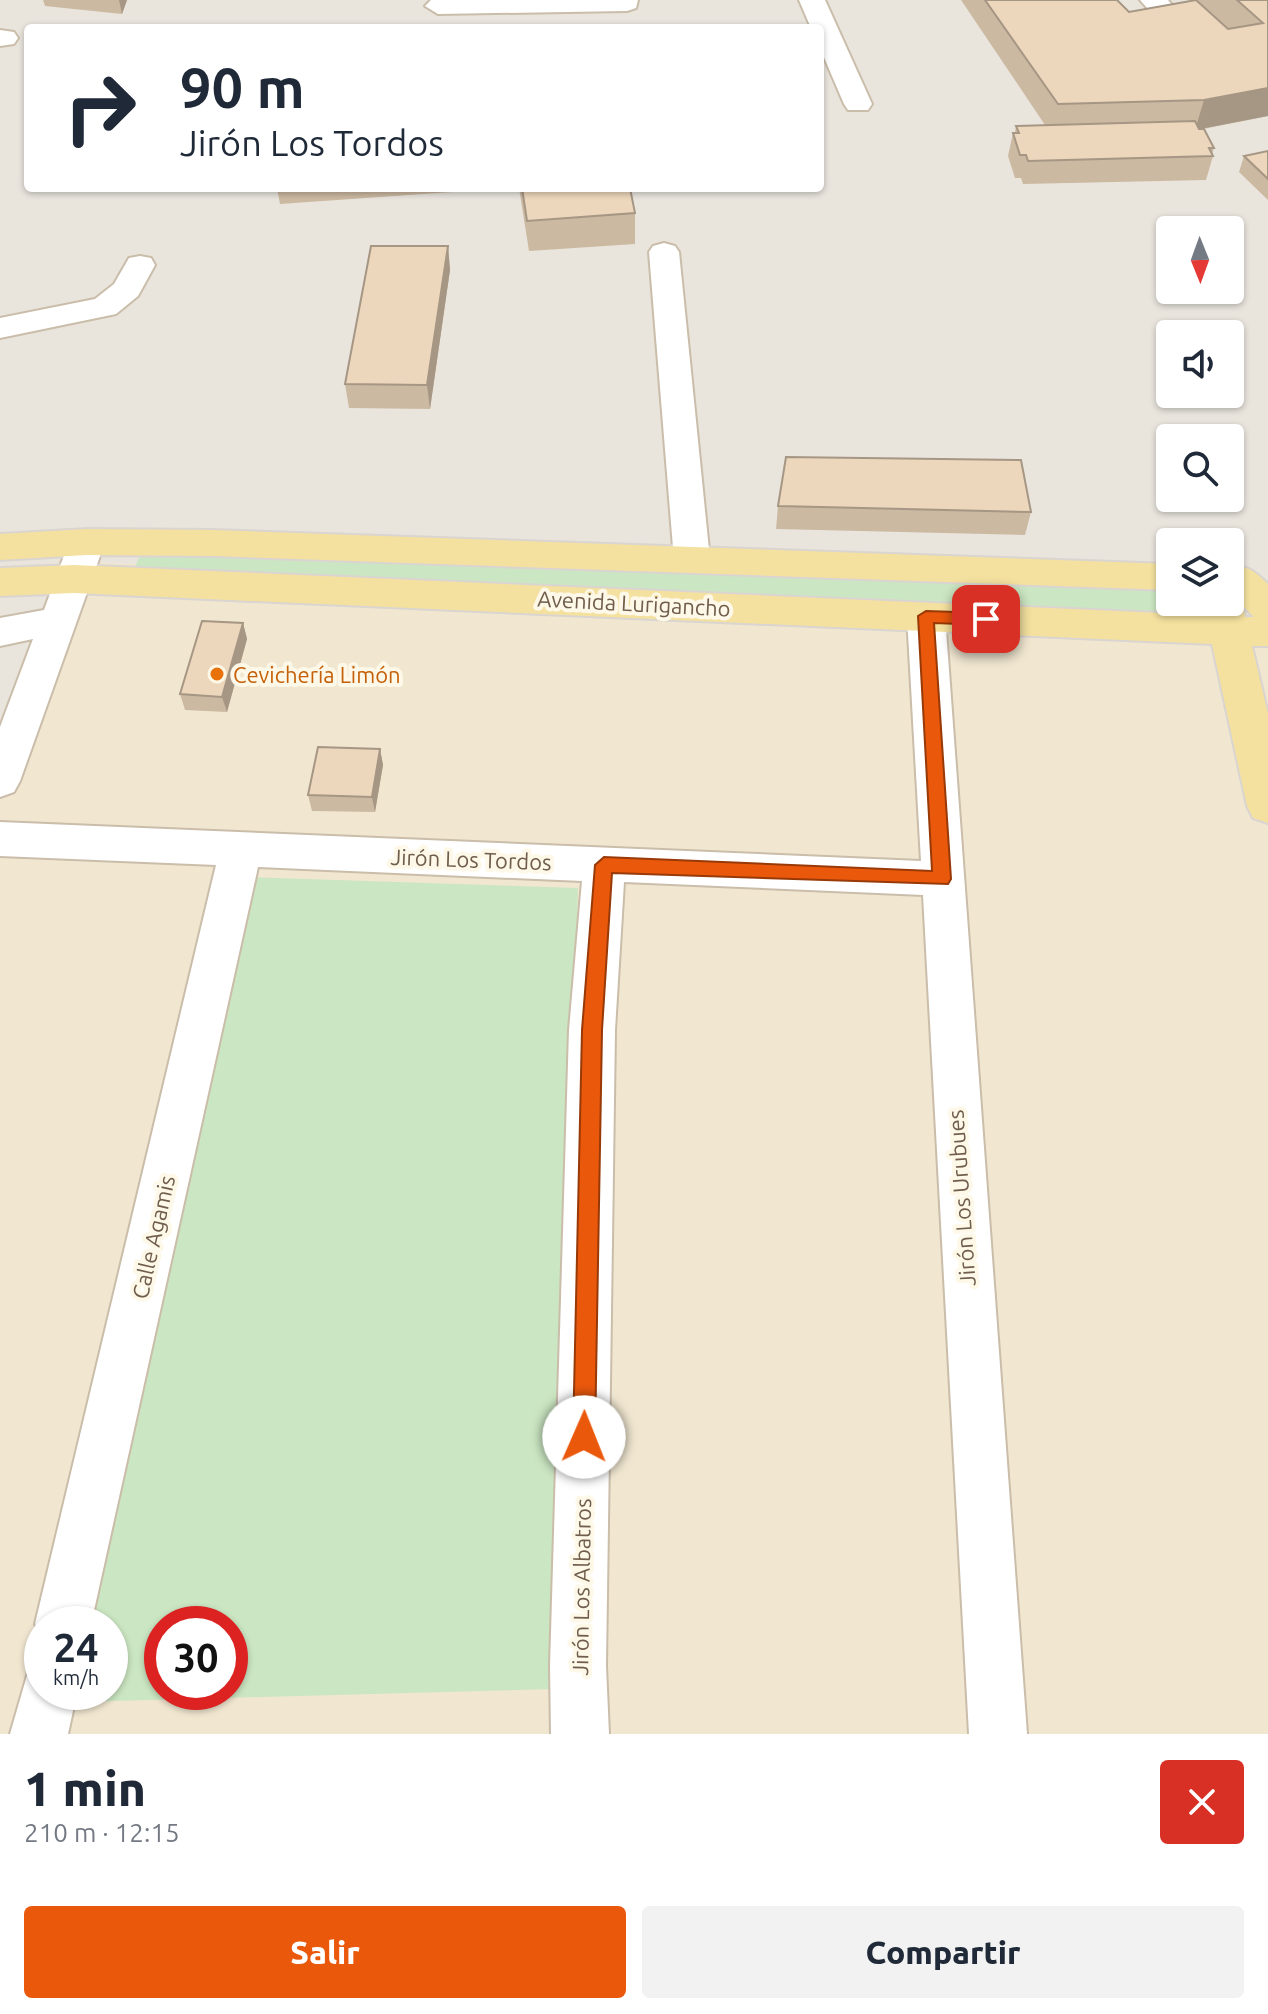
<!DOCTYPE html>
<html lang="es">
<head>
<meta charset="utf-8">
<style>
	:root { --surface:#fff; --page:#f2f2f3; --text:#1f2937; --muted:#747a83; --accent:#ea580c }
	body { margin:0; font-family:Ubuntu,sans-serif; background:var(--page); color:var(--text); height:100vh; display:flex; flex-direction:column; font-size:30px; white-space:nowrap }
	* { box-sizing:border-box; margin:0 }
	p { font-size:26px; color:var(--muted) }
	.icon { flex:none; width:44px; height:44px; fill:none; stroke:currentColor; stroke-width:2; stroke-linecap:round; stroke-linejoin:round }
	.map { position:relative; height:1734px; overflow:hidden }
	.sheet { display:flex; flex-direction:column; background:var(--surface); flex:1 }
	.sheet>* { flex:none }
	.hud { position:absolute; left:24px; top:24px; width:800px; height:168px; border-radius:8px; box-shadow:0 2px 6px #0004; background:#fff; color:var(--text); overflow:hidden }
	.needle { width:52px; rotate:179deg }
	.controls { position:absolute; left:1156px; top:216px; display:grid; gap:16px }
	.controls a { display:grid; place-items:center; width:88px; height:88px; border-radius:8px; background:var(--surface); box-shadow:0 2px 6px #0004; font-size:40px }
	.speed { position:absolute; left:24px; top:1606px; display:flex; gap:16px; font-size:40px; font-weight:700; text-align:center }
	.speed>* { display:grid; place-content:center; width:104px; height:104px; border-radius:50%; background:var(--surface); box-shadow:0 2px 6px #0004; line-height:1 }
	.speed small { font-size:20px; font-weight:400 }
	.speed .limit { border:12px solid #d22; background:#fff; color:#111 }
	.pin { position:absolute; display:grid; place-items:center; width:68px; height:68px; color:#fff; margin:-34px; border-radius:16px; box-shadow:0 4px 12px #0006 }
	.me { position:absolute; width:88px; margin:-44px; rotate:1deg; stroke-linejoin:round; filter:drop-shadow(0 0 6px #0008) }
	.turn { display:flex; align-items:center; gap:28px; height:168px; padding:0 24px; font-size:36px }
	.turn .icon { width:104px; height:104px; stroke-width:2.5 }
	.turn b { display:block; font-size:56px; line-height:68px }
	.round { display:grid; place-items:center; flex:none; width:84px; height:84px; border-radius:8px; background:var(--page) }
	.headline { display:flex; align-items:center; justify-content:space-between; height:136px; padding:0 24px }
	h1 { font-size:48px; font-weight:800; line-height:60px }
	.primary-button { display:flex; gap:16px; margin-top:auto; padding:16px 24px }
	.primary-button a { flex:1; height:92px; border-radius:8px; background:var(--accent); color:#fff; font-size:32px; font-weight:800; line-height:92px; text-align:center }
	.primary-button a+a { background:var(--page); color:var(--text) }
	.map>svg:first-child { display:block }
</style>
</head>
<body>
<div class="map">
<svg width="1268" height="1734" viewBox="0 0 1268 1734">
	<rect width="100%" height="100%" fill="#faf4e2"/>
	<path fill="#f1e7d1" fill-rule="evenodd" d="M0,0h1268v1734h-1268zM28,28h792v160h-792zM1170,230h60v60h-60zM1170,334h60v60h-60zM1170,438h60v60h-60zM1170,542h60v60h-60zM42,1624h68v68h-68zM162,1624h68v68h-68z"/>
	<path fill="#e9e5dd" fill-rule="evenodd" d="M0,0h1268v608l-1183,-46 -85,206zM28,28h792v160h-792zM1170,230h60v60h-60zM1170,334h60v60h-60zM1170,438h60v60h-60zM1170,542h60v60h-60z"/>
	<path fill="#cbe6c2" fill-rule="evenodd" d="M154,555l1016,35v12h33v10l-11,3 -1058,-46 5,-11z
		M250,877l328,11 -26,801 -476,13 2,-10h32v-68h-18zM162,1624h68v68h-68z"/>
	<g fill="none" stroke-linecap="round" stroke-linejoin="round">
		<defs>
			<path id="minor" d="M638,0l-2,8 -9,3 -189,3 -13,-8 6,-6z
				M799,0h26l47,104 -4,6h-20l-4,-6 -24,-56v-20h-9z
				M1140,0h28l10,12 -4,6h-18z
				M0,30l14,2 4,6 -4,6 -14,2z
				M664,243l11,3 4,6 31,308 -5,9 -13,4 -13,-4 -5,-9 -25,-308 4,-6z
				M140,256l11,2 4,7 -17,31 -22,18 -116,24v-20l95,-19 19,-15 15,-26z
				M87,530l13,3 5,9 -85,239 -6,11 -14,5v-70l33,-88 -33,7v-28l44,-8 25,-68 5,-9z
				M926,603l13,4 6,9 82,1118h-58l-46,-839 -299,-13 -9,148 -9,636 3,68h-58l-1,-68 19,-636 13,-149 -324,-14 -167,757h-49v17l-7,-17 181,-759 -216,-9v-34l921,39 -14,-245 6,-9z
				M42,1666v26h35l-9,42h-58l18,-62z"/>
			<path id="major" d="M87,529l127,1 956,34v26l-956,-34 -127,-1 -87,5v-26z
				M74,565l1132,50 -1,-13h25v-34c17,-5 26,5 38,16v62h-16l16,68v109l-15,-5 -6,-12 -35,-162 -1138,-51 -74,3v-28zM1243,606l11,11h1h-10z"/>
		</defs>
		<use href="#minor" stroke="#cabdaa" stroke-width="4"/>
		<use href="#major" stroke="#dad5d0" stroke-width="4"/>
		<use href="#minor" fill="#fff" fill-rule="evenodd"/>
		<use href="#major" fill="#f4e19f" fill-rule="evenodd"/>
	</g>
	<path fill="#ccb9a2" d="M43,0h84l-5,14 -77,-8z
		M961,0h156l12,12 68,-12h71v116l-65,13 11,19 -2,6 1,2 -7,24 -183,4 -2,-6h-6l-7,-22 5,-23h2l1,-7 29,-1z
		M1268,151v49l-29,-28 5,-16z
		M277,188h232l-229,16z
		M519,188h111l5,25v31l-106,7z
		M448,246l2,24 -20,139 -81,-1 -4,-24z
		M778,506l253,6 -6,23 -249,-6z
		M243,623l4,16 -20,73 -42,-2 -5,-16z
		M380,749l3,16 -8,47 -63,-1 -4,-16z"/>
	<path fill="#a69684" d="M119,0h8l-5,14z
		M1268,88v28l-73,14 9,-30z
		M448,246l2,24 -20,139 -3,-24z
		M243,623l4,16 -20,73 -5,-15z
		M380,749l3,16 -8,47 -3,-15z"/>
	<path fill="#edd7bc" stroke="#a69684" stroke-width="2" d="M985,0h132l12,12 67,-12 32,29 35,-6 -26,-23h31v88l-64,12 -146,4z
		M1195,121l4,8h5l10,19h-5l4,8 -185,5 -2,-6h-6l-7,-22h6l-3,-7z
		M1268,151v28l-24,-23z
		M522,188h108l5,25 -108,8z
		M371,246h77l-21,139 -82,-1z
		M786,457l235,3 10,52 -253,-6z
		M202,621l41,2 -21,74 -42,-3z
		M318,747l62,2 -8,48 -64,-2z"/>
	<path fill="#ea580c" stroke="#983908" stroke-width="2" d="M926,611l60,2 8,6 -8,6 -52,-2 17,256 -3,5 -336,-11 -10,157 -7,407 -3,8 -8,4 -8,-4 -3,-8 9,-407 13,-165 9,-8 328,14 -14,-255z"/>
	<circle fill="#e8710a" stroke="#fdf8e8" stroke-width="3" cx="217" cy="674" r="8"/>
	<g text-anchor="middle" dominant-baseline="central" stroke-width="8" stroke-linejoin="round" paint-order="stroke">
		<g font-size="22" fill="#705d4b" stroke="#fdf8e8">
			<text transform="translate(634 603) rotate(3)">Avenida Lurigancho</text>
			<text transform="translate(471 859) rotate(2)">Jirón Los Tordos</text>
			<text transform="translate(961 1198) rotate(-94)">Jirón Los Urubues</text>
			<text transform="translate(153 1237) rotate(-77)">Calle Agamis</text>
			<text transform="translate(581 1587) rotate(-89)">Jirón Los Albatros</text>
		</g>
		<g font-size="22" fill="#c56008" stroke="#fdf8e8" text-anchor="start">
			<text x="233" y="674">Cevichería Limón</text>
		</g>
	</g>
</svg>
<div class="controls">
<a><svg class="needle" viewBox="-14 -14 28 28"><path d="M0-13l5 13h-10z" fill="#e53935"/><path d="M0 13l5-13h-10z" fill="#747a83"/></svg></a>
<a><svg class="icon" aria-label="sound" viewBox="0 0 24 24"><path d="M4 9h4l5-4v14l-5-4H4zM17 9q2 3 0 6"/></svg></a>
<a><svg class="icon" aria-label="search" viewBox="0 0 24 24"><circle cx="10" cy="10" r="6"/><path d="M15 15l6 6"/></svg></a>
<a><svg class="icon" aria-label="layers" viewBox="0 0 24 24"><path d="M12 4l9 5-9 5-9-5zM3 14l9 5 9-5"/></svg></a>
</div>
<div class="speed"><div>24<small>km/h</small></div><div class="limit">30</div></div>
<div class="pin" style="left:986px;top:619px;background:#d93025"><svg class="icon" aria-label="arrive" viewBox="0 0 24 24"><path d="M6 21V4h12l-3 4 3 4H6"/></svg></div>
<svg class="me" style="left:584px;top:1437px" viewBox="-20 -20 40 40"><circle r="19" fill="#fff"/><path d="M0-13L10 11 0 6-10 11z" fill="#ea580c"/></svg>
<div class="hud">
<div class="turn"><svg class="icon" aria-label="right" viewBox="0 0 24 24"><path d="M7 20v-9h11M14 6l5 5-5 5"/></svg><div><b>90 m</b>Jirón Los Tordos</div></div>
</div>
</div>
<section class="sheet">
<div class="headline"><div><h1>1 min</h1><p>210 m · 12:15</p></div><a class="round" style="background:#d93025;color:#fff"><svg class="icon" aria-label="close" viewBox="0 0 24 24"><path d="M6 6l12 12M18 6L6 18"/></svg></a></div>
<div class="primary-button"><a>Salir</a><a>Compartir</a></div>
</section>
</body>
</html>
